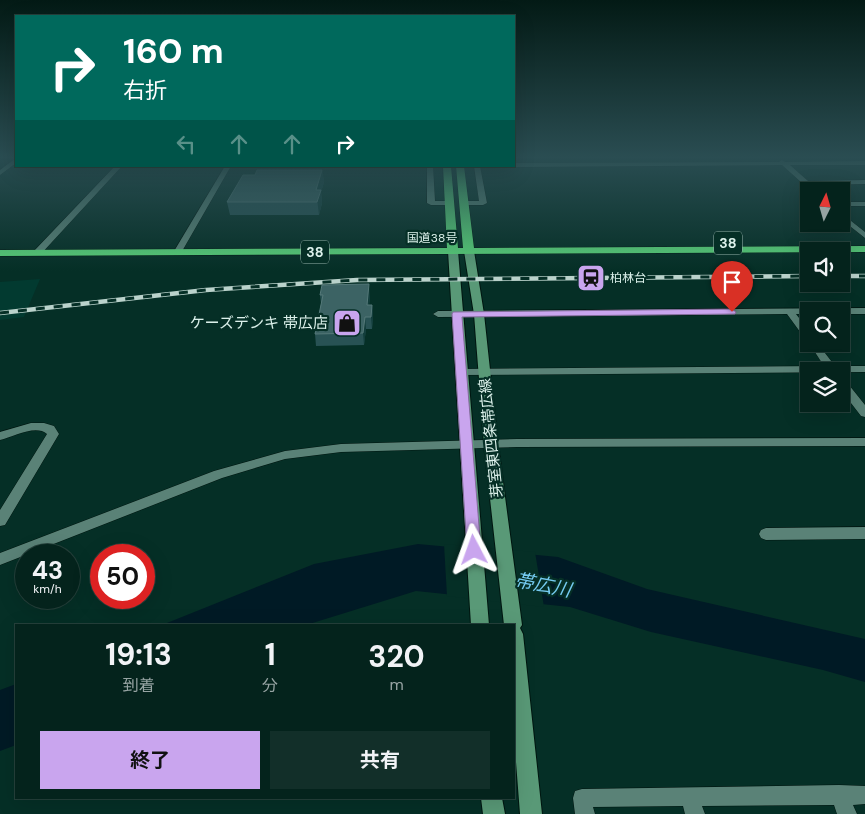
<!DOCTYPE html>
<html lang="ja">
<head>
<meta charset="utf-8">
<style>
	:root { --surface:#04231c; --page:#122f29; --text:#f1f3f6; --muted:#97a4a3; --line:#25403b; --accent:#c9a5ee }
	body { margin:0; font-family:"DM Sans","Noto Sans JP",sans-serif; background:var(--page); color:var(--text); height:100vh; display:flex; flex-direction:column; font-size:19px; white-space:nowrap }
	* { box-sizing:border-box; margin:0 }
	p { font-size:16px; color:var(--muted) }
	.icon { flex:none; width:28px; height:28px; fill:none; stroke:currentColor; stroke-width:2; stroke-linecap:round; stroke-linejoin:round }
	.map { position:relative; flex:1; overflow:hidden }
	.side { position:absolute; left:15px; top:624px; width:500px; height:175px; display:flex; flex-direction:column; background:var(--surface); border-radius:0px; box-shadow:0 5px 20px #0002,0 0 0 1px var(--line) }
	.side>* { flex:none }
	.banner { position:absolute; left:15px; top:15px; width:500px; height:152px; border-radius:0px; box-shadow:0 5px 20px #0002,0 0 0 1px var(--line); background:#00695c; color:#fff; overflow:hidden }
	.needle { width:32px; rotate:5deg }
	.buttons { position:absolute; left:800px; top:182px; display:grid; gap:10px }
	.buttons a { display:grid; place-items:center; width:50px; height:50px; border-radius:0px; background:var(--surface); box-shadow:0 5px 20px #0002,0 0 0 1px var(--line); font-size:25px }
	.speed { position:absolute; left:15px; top:544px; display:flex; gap:10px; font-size:25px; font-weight:700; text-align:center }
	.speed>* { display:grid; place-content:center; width:65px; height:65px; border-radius:50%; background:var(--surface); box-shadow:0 5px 20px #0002,0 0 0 1px var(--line); line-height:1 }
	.speed small { font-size:12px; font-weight:400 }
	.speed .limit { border:8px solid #d22; background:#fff; color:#111 }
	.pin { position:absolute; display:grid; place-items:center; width:42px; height:42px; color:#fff; margin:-51px -21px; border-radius:50% 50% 50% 0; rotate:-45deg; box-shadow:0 0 5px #0007 }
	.pin .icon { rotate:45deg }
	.me { position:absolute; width:55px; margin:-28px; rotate:356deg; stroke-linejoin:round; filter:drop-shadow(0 0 4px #0008) }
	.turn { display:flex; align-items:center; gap:18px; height:105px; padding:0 25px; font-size:22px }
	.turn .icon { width:65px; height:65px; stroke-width:2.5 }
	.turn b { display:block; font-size:35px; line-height:42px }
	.lanes { display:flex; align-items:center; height:48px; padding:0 25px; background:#0003; justify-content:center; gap:25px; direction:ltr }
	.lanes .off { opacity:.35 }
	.eta { display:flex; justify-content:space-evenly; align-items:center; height:85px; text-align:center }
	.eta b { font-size:30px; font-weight:700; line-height:35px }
	.button { display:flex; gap:10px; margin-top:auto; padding:10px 25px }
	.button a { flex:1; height:58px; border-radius:0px; background:var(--accent); color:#111; font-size:20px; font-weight:700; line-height:58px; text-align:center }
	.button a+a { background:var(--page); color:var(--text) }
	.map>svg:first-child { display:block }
</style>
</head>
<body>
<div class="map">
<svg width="865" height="814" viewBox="0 0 865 814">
	<rect width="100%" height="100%" fill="#052f26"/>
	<path fill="#023a30" d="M40,279l-16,38 -24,3v-38z"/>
	<path fill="#001a25" d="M418,544l140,13 89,32 218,50v43l-42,-12 -172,-38 -81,-25 -154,-16 -110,34h-144l152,-61z
		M16,684v61l-16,6v-61z"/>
	<path fill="#052f26" d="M444,544l91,8 9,55 -97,-11z"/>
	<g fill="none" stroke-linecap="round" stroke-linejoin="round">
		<defs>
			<path id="street" d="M16,158v5l-16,12v-5z
				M782,160l3,2 80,-1v4h-75l18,16 57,-1v4l-53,1 6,6h-7l-29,-26 -268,2 -2,-1h2v-3l265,-1z
				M115,166h7l-82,89h-6v-4z
				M225,166h6l-50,87 -7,2 -1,-2z
				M427,166h6l2,35h17v4h-21l-4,-2z
				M474,166h6l7,37 -4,2h-22v-4h18z
				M841,202h24v4h-24z
				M841,213l24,19v6l-24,-19z
				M865,308v6h-24v-3h-32v3h-13l13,17v10l-3,-1 -19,-26 -349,3 -5,-3 5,-3z
				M809,343l9,1 17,22h30v6l-404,3 -5,-3 5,-3 363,-3z
				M841,379l4,1 20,25v12l-4,-1 -20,-26z
				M31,423h13l10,3 5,8 -54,91 -5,1v-16l47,-76c-11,-10 -34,3 -47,6v-8z
				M865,438v8l-348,1 -176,5 -56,7 -63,19 -222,87v-12l214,-82 71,-20 56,-7 176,-5z
				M865,527v12l-99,1 -5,-2 -2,-4 2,-4 5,-2z
				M839,785l26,1v18l-12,1 4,9h-20l-3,-9 -132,1 3,8h-20l-2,-8 -90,1 2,7h-20l-2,-16 2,-7 7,-2z"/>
			<path id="secondary" d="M453,248l5,3 31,374h-18l-23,-374z
				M469,248l5,3 10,63 14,130 24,181 -2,3 3,6 19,180h-22l-6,-78v-111h-10l-20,-181 -10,-130 -10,-63z
				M481,798h21l3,16h-22z"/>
			<path id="highway" d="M443,166h8l7,82h5l-7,-82h8l10,82 391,-2v6l-865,4v-6l447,-2z"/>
		</defs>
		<use href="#street" stroke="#001610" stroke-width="1"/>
		<use href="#secondary" stroke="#001610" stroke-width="2"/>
		<use href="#highway" stroke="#001610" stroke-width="1"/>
		<use href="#street" fill="#5a8277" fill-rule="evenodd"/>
		<use href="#secondary" fill="#599977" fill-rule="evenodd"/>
		<use href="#highway" fill="#58cf78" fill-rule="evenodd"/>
		<defs>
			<path id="rail" d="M841,276h24
				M0,313l206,-23 151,-10 452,-4"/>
		</defs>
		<use href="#rail" stroke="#bad2cb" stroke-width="4.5"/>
		<use href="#rail" stroke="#052f26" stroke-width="3" stroke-dasharray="9" stroke-linecap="butt"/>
	</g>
	<path fill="#285254" d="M322,170l2,12 -3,10 1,11 -3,12h-89l-3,-13 28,-27z
		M320,295l50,1 -1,9h3l1,12 -1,12h-6l-2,16 -48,1 -1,-12 6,-30z"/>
	<path fill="#123d3b" d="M322,170l2,12 -3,10 1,11 -3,12 -3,-25z
		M369,284l1,12 -2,21 -1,-12z
		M372,305l1,12 -1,12 -1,-12z
		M365,317l1,12 -2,16 -1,-12z"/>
	<path fill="#3c6364" stroke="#557979" d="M257,170h65l-6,20h5l-4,12h-90l16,-27h12z
		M369,284l-2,21h5l-1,12h-6l-2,16 -48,1 8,-39h-3l2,-10z"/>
	<linearGradient id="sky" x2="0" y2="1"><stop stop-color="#031a15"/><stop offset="0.58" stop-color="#2a4d52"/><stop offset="1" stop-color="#2a4d52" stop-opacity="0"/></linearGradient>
	<rect width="865" height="271" fill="url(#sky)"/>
	<path fill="#c9a5ee" stroke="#836b9b" d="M732,309l4,3 -1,2 -273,3 19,233 -2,4 -5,2 -5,-2 -2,-4 -15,-236 1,-2z"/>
	<defs>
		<symbol id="station-square" viewBox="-11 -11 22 22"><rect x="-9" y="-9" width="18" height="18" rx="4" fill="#c9a5ee" stroke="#052f26"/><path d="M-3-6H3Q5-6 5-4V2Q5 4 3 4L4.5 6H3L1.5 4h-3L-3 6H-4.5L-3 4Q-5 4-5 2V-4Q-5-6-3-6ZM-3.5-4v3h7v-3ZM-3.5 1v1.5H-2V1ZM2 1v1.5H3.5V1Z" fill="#111"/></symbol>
		<symbol id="shop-square" viewBox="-11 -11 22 22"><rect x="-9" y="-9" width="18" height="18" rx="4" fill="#c9a5ee" stroke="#052f26"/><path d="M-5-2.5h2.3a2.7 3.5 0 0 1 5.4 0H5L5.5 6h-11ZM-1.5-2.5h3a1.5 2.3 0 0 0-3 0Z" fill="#111"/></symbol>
	</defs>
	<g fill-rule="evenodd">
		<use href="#station-square" x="575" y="262" width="32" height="32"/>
		<use href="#shop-square" x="331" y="307" width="32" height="32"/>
	</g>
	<g text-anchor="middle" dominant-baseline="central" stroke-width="4.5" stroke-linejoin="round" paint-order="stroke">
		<g font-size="12" fill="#dbf0ea" stroke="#052f26">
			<text x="432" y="238">国道38号</text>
		</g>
		<g font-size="12" fill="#dbf0ea" stroke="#052f26" text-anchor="start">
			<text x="610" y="278">柏林台</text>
		</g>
		<g fill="#052f26" stroke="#9bb6af" stroke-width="1">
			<rect x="714" y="231.5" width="28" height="23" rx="4"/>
			<rect x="301" y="240.5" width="28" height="23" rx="4"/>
		</g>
		<g font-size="14" font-weight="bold" fill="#dbf0ea">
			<text x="728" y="243">38</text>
			<text x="315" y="252">38</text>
		</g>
		<g font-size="15" fill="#dbf0ea" stroke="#052f26" text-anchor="end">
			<text x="328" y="323">ケーズデンキ 帯広店</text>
		</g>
		<g font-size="15" fill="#dbf0ea" stroke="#052f26">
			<text transform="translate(491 438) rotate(-96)">芽室東四条帯広線</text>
		</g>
		<g font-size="19" font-style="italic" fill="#75cbf1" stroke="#052f26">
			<text transform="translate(543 585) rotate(11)">帯広川</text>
		</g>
	</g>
</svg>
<div class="buttons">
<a><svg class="needle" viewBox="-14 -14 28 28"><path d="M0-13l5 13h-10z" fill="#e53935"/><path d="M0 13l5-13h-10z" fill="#97a4a3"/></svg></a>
<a><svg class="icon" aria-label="sound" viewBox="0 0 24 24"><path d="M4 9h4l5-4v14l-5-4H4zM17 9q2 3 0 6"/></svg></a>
<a><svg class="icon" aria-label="search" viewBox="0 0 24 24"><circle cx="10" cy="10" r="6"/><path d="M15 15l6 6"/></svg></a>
<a><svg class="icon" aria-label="layers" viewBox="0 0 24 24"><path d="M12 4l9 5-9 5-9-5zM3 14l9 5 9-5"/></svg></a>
</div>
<div class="speed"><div>43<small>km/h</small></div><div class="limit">50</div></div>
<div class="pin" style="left:732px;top:312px;background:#d93025"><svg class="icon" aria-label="arrive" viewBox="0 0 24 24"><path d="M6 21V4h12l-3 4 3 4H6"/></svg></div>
<svg class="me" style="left:474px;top:550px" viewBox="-20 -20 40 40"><path d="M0-17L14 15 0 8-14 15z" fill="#c9a5ee" stroke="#fff" stroke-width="4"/></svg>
<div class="banner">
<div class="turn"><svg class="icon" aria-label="right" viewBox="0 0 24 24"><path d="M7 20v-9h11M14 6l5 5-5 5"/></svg><div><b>160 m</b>右折</div></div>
<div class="lanes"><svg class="icon off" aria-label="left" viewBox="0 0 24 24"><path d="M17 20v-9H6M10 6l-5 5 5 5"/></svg><svg class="icon off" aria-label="ahead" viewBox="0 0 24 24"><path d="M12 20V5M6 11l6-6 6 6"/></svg><svg class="icon off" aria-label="ahead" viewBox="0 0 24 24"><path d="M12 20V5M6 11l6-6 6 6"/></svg><svg class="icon" aria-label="right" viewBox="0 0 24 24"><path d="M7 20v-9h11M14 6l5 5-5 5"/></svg></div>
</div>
<section class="side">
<div class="eta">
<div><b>19:13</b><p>到着</p></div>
<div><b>1</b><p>分</p></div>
<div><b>320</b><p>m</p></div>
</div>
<div class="button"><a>終了</a><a>共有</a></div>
</section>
</div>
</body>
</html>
